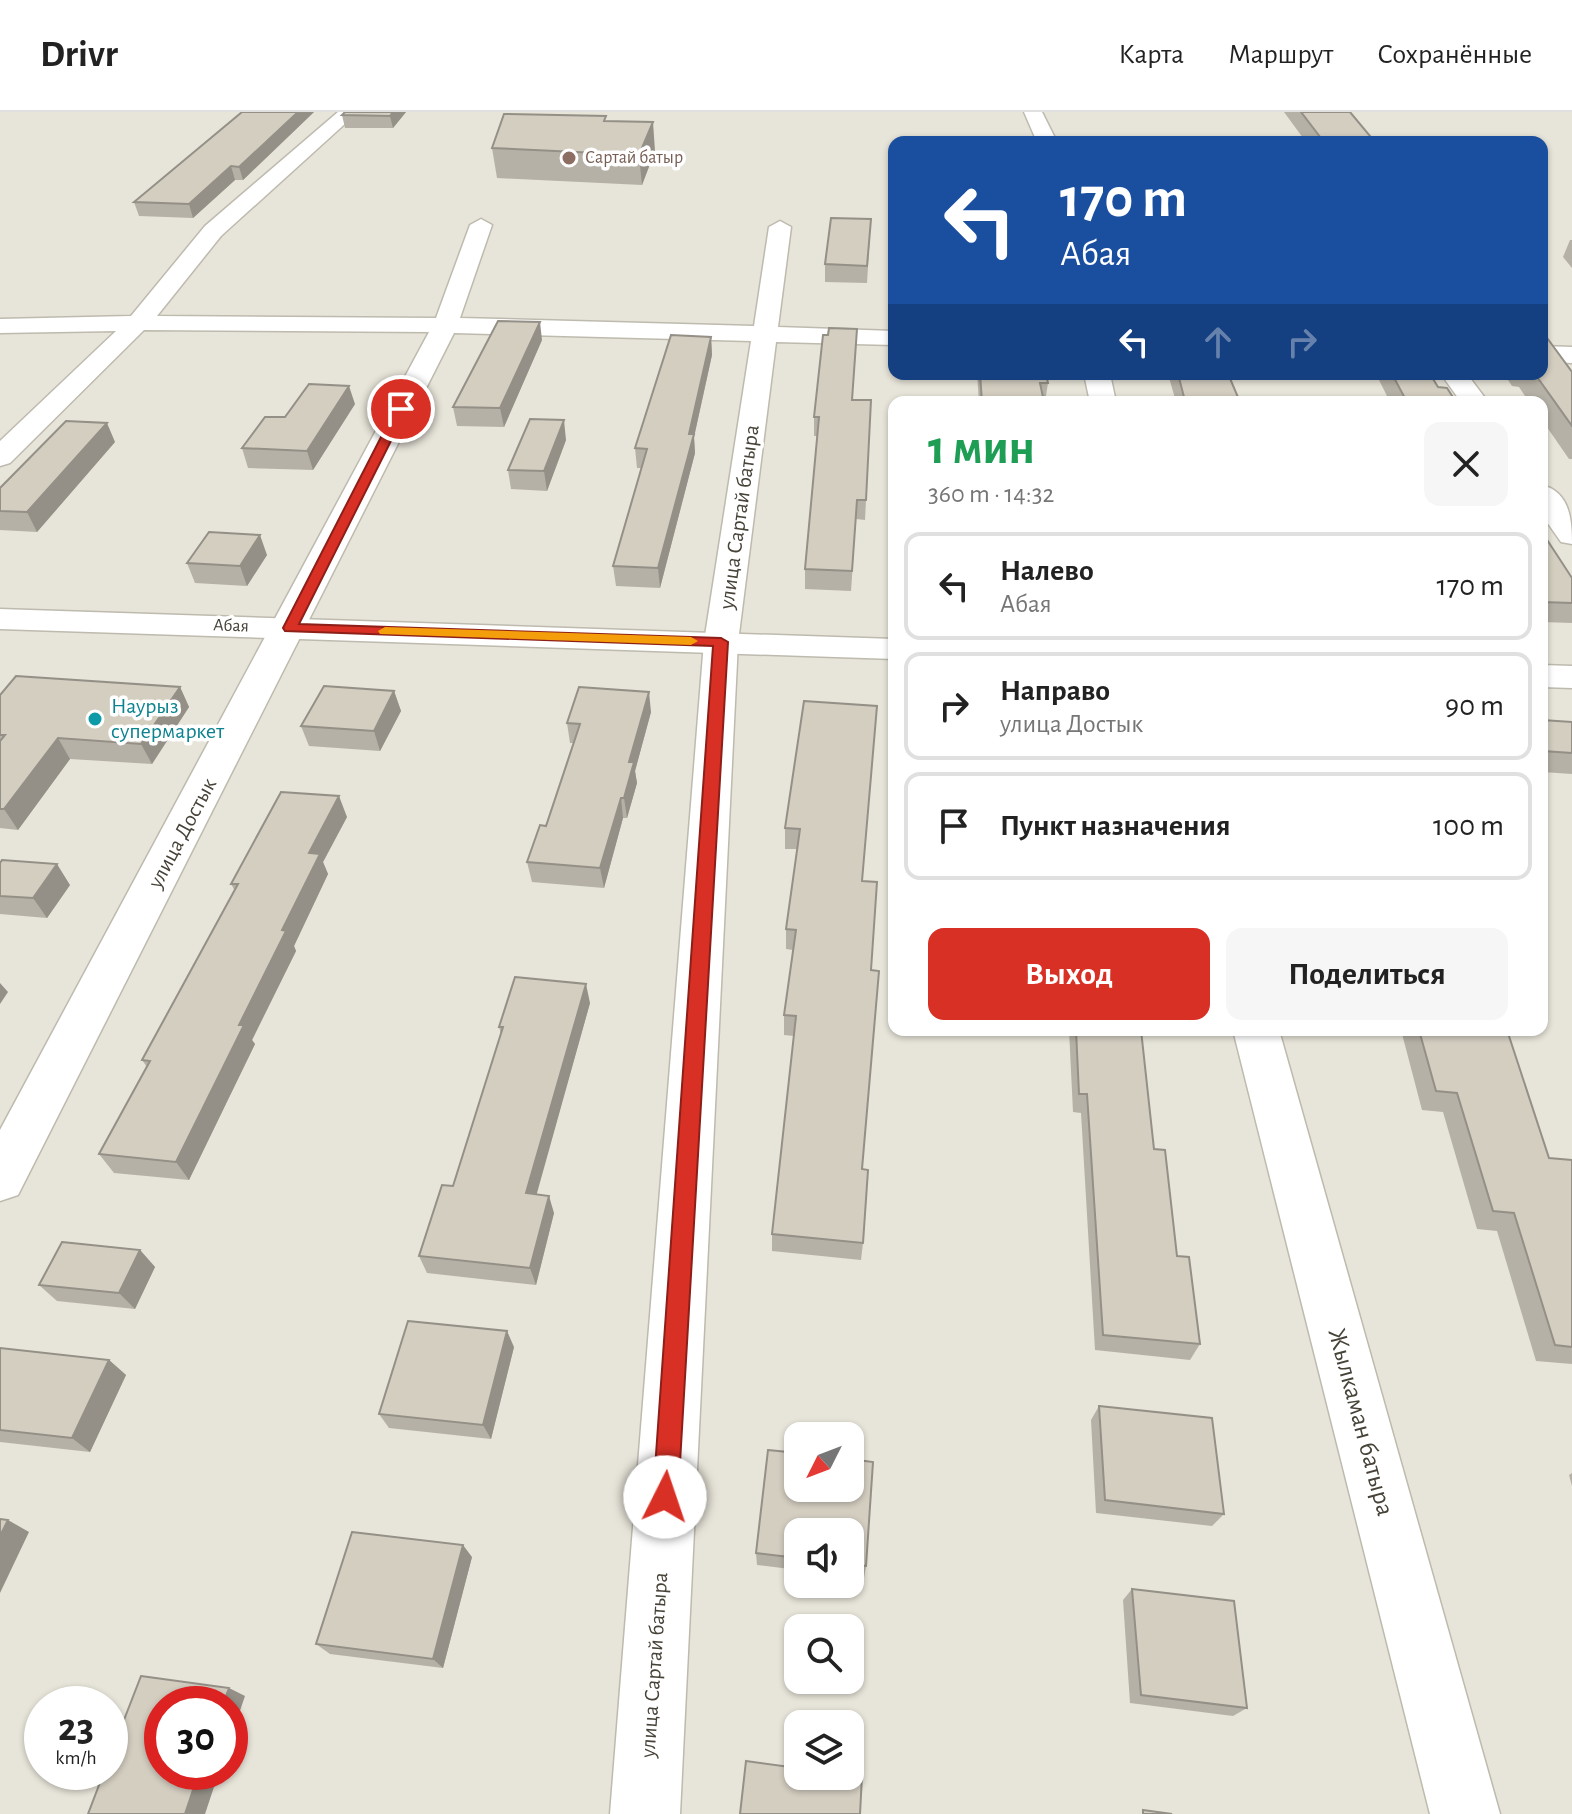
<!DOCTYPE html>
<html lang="ru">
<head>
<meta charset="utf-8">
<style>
	:root { --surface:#fff; --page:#f6f6f6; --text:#222; --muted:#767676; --line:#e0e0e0; --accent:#d93025 }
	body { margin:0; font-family:"Alegreya Sans",sans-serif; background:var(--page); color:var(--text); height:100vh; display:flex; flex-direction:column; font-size:30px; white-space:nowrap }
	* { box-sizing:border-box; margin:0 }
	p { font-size:26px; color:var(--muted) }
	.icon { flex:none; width:44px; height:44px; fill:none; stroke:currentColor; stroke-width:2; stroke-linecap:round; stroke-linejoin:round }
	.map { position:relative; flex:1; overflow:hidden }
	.details { position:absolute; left:888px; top:284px; width:660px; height:640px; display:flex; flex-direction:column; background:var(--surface); border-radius:16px; box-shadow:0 2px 6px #0004 }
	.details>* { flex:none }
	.top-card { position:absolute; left:888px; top:24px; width:660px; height:244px; border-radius:16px; box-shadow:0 2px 6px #0004; background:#1a4fa0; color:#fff; overflow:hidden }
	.needle { width:52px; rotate:228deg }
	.buttons { position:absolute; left:784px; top:1310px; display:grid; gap:16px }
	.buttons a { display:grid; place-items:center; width:80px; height:80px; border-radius:16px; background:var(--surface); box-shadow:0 2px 6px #0004; font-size:40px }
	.speed { position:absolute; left:24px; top:1574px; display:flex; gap:16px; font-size:40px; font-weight:700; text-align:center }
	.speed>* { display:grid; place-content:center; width:104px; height:104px; border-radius:50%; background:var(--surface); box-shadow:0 2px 6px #0004; line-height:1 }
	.speed small { font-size:20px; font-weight:400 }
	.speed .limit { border:12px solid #d22; background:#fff; color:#111 }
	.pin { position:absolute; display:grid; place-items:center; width:68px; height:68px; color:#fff; margin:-34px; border:4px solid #fff; border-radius:50%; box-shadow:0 2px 8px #0007 }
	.me { position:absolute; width:88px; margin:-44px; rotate:4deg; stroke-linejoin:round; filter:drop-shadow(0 0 6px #0008) }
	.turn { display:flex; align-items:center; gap:28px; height:168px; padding:0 40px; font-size:36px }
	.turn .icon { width:104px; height:104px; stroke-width:2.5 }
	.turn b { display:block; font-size:56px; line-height:68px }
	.lanes { display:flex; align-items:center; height:76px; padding:0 40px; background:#0003; justify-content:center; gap:40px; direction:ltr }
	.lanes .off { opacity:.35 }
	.round { display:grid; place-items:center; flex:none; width:84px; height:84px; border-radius:16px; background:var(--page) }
	.summary { display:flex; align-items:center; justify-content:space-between; height:136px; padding:0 40px }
	h1 { font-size:48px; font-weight:600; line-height:60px; color:#1e9e55 }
	.cta { display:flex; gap:16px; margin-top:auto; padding:16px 40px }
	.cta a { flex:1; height:92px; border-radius:16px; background:var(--accent); color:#fff; font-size:32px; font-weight:600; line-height:92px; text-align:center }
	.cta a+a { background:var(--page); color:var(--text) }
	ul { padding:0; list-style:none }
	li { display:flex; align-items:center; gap:24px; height:108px; margin:0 16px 12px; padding:0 24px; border:4px solid var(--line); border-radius:16px }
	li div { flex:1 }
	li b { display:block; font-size:30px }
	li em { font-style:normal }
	header { display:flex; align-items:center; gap:48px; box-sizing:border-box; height:112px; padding:0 40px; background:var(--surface); border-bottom:2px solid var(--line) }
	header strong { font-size:38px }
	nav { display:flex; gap:44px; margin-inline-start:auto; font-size:28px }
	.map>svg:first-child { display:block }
</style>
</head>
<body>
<header>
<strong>Drivr</strong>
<nav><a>Карта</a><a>Маршрут</a><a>Сохранённые</a></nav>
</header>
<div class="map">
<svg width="1572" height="1702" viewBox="0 0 1572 1702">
	<rect width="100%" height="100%" fill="#f4f2eb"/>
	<path fill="#e7e4d9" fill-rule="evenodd" d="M0,0h1572v1702h-1572zM894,30h648v232h-648zM894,290h648v628h-648zM798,1324h52v52h-52zM798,1420h52v52h-52zM798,1516h52v52h-52zM42,1592h68v68h-68zM162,1592h68v68h-68zM798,1612h52v52h-52z"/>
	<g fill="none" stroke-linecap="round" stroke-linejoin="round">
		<defs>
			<path id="minor" d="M338,0h20l-137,124 -64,80 279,2 34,-93 11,-6 11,6 -32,93 294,8 15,-99 11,-6 11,6 -13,100 116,4v14l-118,-3 -38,300 -58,1172h-70l94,-1172 47,-301 -297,-8 -436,862 -18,6v-71l429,-798 -285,-2 -134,133 -10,3v-25l116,-110 -116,2v-14l131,-3 74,-90z
				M1024,0h18l15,30h-20z
				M1542,234l30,1v16l-30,-1z
				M1084,262h26l6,28h-26z
				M1441,262h26l21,28h-27z
				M1542,373c28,7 30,35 30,59l-11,-2 -19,-27z
				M1233,918h46l221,784h-70z"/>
			<path id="tertiary" d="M0,497l894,30v20l-894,-30z
				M1542,553l30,1v22l-30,-1z"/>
		</defs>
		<use href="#minor" stroke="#bebaae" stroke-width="3"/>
		<use href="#tertiary" stroke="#bebaae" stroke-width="3"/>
		<use href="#minor" fill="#fff" fill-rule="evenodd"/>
		<use href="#tertiary" fill="#fff" fill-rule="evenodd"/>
	</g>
	<path fill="#b6b1a6" d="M242,0h72l-71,68h-8l-42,38 -54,-2 -5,-14z
		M406,0l-13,16h-48l-3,-13z
		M1284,0h66l25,30h-69z
		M607,9l48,30 -13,34 -145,-7 -5,-30z
		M871,107l-4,64 -42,-1v-18z
		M1570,128h2v28l-9,-11z
		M711,225l1,18 -18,82 1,16 -35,135 -44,-2 -3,-20 29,-98h-5l-2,-20z
		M542,228l-38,87 -47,-1 -4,-19z
		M1550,231l22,29v87h-3l-27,-39v-18h-13l-10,-15 -7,-1 -8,-12h38z
		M977,262h69l2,9 -3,19h-66z
		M1168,262h54l18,28h-64z
		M1376,262h54l8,13 18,15h-66z
		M853,288h18l-6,120 -9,-1 -5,72 -46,-2v-20l12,-133h-3v-19z
		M355,292l-42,66 -65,-2 -6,-20 43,-31z
		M566,328l-19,51 -36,-2 -3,-19z
		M115,330l-78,90 -37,-2v-42z
		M1542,420l30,46v45l-30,-1z
		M267,443l-20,31 -52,-3 -8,-20z
		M180,575l9,20 -37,57 -82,-5 -52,71 -18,-2v-133z
		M394,579l7,20 -21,40 -71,-5 -8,-20z
		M804,589l58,180 9,89 -9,199 1,74 -2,17 -89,-9v-17l22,-198 -10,-1v-20l9,-65 -7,-1v-20l11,-80h-12v-21z
		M651,600l-16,59 2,12 -10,35h-4l-19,70 -72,-6 -5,-20 19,-36 28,-83h-4l-3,-20z
		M1542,608l30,2v52l-30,-2z
		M347,705l-24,45 5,12 -34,72 2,5 -44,89 3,4 -66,136 -75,-7 -15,-19 48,-87 -5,-7 93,-169 -4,-7z
		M0,751l70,22 -23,33 -47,-4z
		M590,891l-54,191 18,19 -18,72 -109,-12 -8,-17 34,-70 48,-152 -2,-7z
		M1069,918h72l13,119 23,107 23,88 -10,16 -95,-10 -14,-237 -8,-1z
		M1401,918h106l42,128 23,2v204l-36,-3 -39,-130 -20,-2 -34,-117 -21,-2z
		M140,1138l15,17 -20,42 -78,-8 -18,-16z
		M514,1235l-23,92 -102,-11 -10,-14z
		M0,1236l109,12 17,15 -36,77 -90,-10z
		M1099,1294l125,108 -12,12 -116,-13 -5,-93z
		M768,1338l30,3v35h52v-29l23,3 -7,104 -2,12 -14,-2v-44h-52v38l-41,-5 -1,-12z
		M1572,1361v13l-3,-11z
		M472,1445l-29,111 -113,-14 -14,-10z
		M1132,1477l115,119 -14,8 -103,-13 -7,-103z"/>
	<path fill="#949087" d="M298,0h16l-71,68 -4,-13z
		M393,0h13l-13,16 -3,-12z
		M653,10l2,29 -13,34 -3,-30z
		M231,54l4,14 -42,38 -4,-14z
		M540,210l2,18 -38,87 -4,-19z
		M711,225l1,18 -18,82 1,16 -35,135 -2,-20z
		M349,274l6,18 -42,66 -6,-19z
		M564,308l2,20 -19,51 -3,-20z
		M107,311l8,19 -78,90 -10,-20z
		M260,423l7,20 -20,31 -7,-20z
		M180,575l9,20 -37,57 -11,-20z
		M394,579l7,20 -21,40 -6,-20z
		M649,580l2,20 -16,59 2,12 -10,35 -3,-20 5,-36z
		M58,626l12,21 -52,71 -14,-21z
		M339,684l8,21 -24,45 5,12 -34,72 2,5 -44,89 3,4 -66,136 -13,-18 106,-232 27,-77z
		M621,686l2,20 -19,70 -4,-20z
		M57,752l13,21 -23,33 -14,-20z
		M0,871l8,9 -8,12z
		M586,872l4,19 -58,208 -6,-18z
		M549,1084l5,17 -18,72 -6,-17z
		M140,1138l15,17 -20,42 -16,-16z
		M507,1219l7,16 -23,92 -8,-14z
		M109,1248l17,15 -36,77 -18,-14z
		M8,1408l21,12 -29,61v-57z
		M463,1433l9,12 -29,111 -10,-9z
		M229,1576l16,8 -15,44v-36h-7z
		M199,1660h20l-14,42h-20z"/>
	<path fill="#d4cec1" stroke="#949087" stroke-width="2" d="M242,0h56l-59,55 -8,-1 -42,38 -55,-2z
		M345,0h48l-3,4 -48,-1z
		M1301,0h49l25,30h-51z
		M504,2l102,2 -2,5 49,1 -14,33 -147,-7z
		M1129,26l2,4h-14z
		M831,106l40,1 -4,47 -42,-2z
		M498,209l42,1 -40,86 -47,-1z
		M829,216l28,1 -5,71h19l-5,100h-9l-5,71 -47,-2 14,-152h-5l9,-82h5z
		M1542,219l30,41v54l-37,-52h7z
		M671,223l40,2 -22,97h5l-36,134 -45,-2 34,-117 -12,-1z
		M980,262h66l2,9h-8l4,19h-62z
		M1178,262h44l1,2h6l11,26h-46l-1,-4 -9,-1z
		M1392,262h38l8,13 9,1 9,14h-49z
		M309,272l40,2 -42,65 -65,-3 23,-31h20z
		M530,307l34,1 -20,51 -36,-1z
		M66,309l41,2 -80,89 -27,-1v-23z
		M209,420l51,3 -20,31 -53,-3z
		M1542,420l30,46v25l-30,-1z
		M16,564l164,11 -39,57 -83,-6 -54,71h-4v-68l5,-6h-5v-40z
		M324,574l70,5 -20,40 -73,-5z
		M579,575l70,5 -20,70h5l-10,36h-3l-21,70 -73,-6 13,-37 6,1 34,-102 -13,-1z
		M804,589l73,5 -15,175 15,1 -6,88 8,1 -17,198 6,1 -5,73 -91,-9 24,-218 -12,-1 12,-85 -10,-1 14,-100 -15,-1z
		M1542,608l30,2v31l-29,-2z
		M281,680l58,4 -30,57 11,1 -38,76 4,1 -47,94h5l-68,137 -77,-8 51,-93 -8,-1 96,-176h-7z
		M2,748l55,4 -24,34 -33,-2v-33z
		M515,865l71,7 -60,209 23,3 -19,72 -111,-12 23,-71 11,1 50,-159h-4z
		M1076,918h65l13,119 11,1 12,106 12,1 11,87 -97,-9 -16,-241h-8z
		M1419,918h88l42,128 23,2v187l-17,-2 -41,-132 -21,-2 -36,-118 -21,-2z
		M62,1130l78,8 -21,43 -80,-8z
		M408,1209l99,10 -24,94 -104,-11z
		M0,1236l109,12 -37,78 -72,-8z
		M1099,1294l113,12 12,96 -119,-14z
		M768,1338l30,3v35h52v-29l23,3 -7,104 -16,-2v-32h-52v26l-42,-5z
		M0,1407l8,1 -8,16z
		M352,1420l111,13 -30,114 -117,-15z
		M1132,1477l102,12 13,107 -106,-13z
		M141,1564l88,12 -6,16h-61v68h37l-14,42h-97l16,-42h6v-16z
		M746,1649l52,7v8h52v-1l12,1 -2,38h-120z
		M1143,1698l29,4h-29z"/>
	<path fill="#d93025" stroke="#8d1f18" stroke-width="2" d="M397,294l10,3 -108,215 422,14 7,4 -50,855 -4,9 -9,4 -8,-4 -4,-9 60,-851 -428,-15 -2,-3z"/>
	<path fill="#f59e0b" d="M385,515l306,10 7,4 -7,4 -311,-11 -2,-3z"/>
	<circle fill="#8d6e63" stroke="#fff" stroke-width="3" cx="569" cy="46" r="8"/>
	<circle fill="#0f9aa8" stroke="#fff" stroke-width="3" cx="95" cy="607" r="8"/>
	<g text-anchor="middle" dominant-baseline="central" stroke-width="7" stroke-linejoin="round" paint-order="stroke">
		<g font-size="18" fill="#785e54" stroke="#fff" text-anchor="start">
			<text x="585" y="46">Сартай батыр</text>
		</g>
		<g font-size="18" fill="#474339" stroke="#fff">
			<text transform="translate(231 514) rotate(2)">Абая</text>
		</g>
		<g font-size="22" fill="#474339" stroke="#fff">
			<text transform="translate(739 405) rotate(-82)">улица Сартай батыра</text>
			<text transform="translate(182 721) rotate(-62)">улица Достык</text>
			<text transform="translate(654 1553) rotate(-86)">улица Сартай батыра</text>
		</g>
		<g font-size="22" fill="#0d838f" stroke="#fff" text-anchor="start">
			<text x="111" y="594">Наурыз<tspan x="111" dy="25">супермаркет</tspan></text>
		</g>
		<g font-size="26" fill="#474339" stroke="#fff">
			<text transform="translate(1361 1310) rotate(75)">Жылкаман батыра</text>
		</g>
	</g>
</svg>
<div class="buttons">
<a><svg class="needle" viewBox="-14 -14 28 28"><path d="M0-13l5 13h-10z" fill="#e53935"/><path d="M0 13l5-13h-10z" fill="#767676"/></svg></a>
<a><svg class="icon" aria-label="sound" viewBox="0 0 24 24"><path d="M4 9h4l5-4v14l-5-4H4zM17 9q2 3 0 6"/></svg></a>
<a><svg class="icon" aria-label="search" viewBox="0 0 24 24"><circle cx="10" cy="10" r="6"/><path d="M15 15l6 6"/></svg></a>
<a><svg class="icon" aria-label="layers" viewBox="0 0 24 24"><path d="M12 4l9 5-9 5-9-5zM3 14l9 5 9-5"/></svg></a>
</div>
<div class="speed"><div>23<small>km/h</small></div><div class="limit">30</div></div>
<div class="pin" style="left:401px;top:297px;background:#d93025"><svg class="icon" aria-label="arrive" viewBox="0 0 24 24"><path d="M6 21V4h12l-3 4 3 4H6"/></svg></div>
<svg class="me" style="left:665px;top:1385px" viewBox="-20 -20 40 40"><circle r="19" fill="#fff"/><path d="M0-13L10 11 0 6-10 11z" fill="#d93025"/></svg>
<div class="top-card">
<div class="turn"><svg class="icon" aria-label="left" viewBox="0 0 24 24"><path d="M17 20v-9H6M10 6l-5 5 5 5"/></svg><div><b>170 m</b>Абая</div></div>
<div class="lanes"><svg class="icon" aria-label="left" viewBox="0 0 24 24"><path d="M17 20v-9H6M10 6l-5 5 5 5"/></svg><svg class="icon off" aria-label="ahead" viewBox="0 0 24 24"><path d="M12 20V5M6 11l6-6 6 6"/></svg><svg class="icon off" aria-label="right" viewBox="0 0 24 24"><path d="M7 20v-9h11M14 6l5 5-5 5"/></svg></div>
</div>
<section class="details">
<div class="summary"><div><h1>1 мин</h1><p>360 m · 14:32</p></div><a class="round"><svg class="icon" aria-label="close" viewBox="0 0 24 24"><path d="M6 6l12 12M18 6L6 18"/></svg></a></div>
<ul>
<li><svg class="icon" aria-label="left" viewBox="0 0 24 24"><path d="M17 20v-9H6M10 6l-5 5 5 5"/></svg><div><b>Налево</b><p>Абая</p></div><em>170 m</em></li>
<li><svg class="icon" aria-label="right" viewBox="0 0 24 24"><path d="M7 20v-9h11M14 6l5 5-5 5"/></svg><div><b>Направо</b><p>улица Достык</p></div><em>90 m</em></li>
<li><svg class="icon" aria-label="arrive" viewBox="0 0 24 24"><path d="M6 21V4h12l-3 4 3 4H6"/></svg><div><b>Пункт назначения</b></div><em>100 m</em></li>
</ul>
<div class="cta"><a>Выход</a><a>Поделиться</a></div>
</section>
</div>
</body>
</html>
